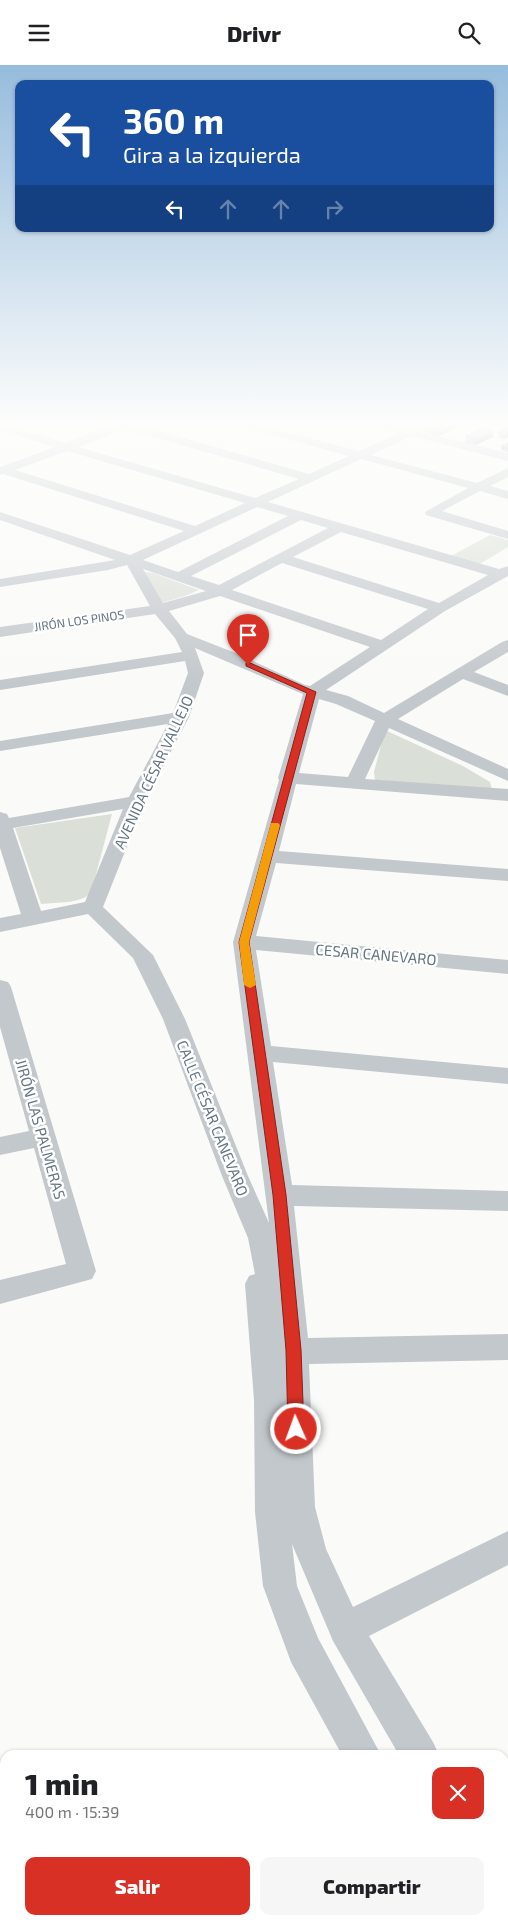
<!DOCTYPE html>
<html lang="es">
<head>
<meta charset="utf-8">
<style>
	:root { --surface:#fff; --page:#f6f6f6; --text:#202124; --muted:#757577; --accent:#d93025 }
	body { margin:0; font-family:"Exo 2",sans-serif; background:var(--page); color:var(--text); height:100vh; display:flex; flex-direction:column; font-size:19px; white-space:nowrap }
	* { box-sizing:border-box; margin:0 }
	p { font-size:16px; color:var(--muted) }
	.icon { flex:none; width:28px; height:28px; fill:none; stroke:currentColor; stroke-width:2; stroke-linecap:round; stroke-linejoin:round }
	.map { position:relative; flex:1; overflow:hidden }
	.side { position:absolute; left:0px; top:1685px; width:509px; height:175px; display:flex; flex-direction:column; background:var(--surface); border-radius:15px 15px 0 0; box-shadow:0 1px 4px #0004 }
	.side>* { flex:none }
	.guide { position:absolute; left:15px; top:15px; width:479px; height:152px; border-radius:10px; box-shadow:0 1px 4px #0004; background:#1a4fa0; color:#fff; overflow:hidden }
	.pin { position:absolute; display:grid; place-items:center; width:42px; height:42px; color:#fff; margin:-51px -21px; border-radius:50% 50% 50% 0; rotate:-45deg; box-shadow:0 0 5px #0007 }
	.pin .icon { rotate:45deg }
	.me { position:absolute; width:55px; margin:-28px; rotate:358deg; stroke-linejoin:round; filter:drop-shadow(0 0 4px #0008) }
	.turn { display:flex; align-items:center; gap:18px; height:105px; padding:0 25px; font-size:22px }
	.turn .icon { width:65px; height:65px; stroke-width:2.5 }
	.turn b { display:block; font-size:35px; line-height:42px }
	.lanes { display:flex; align-items:center; height:48px; padding:0 25px; background:#0003; justify-content:center; gap:25px; direction:ltr }
	.lanes .off { opacity:.35 }
	.round { display:grid; place-items:center; flex:none; width:52px; height:52px; border-radius:10px; background:var(--page) }
	.overview { display:flex; align-items:center; justify-content:space-between; height:85px; padding:0 25px }
	h1 { font-size:30px; font-weight:800; line-height:38px }
	.action { display:flex; gap:10px; margin-top:auto; padding:10px 25px }
	.action a { flex:1; height:58px; border-radius:10px; background:var(--accent); color:#fff; font-size:20px; font-weight:800; line-height:58px; text-align:center }
	.action a+a { background:var(--page); color:var(--text) }
	header { display:flex; justify-content:space-between; align-items:center; height:65px; padding:0 25px; background:var(--surface); font-size:22px; font-weight:800 }
	.map>svg:first-child { display:block }
</style>
</head>
<body>
<header><svg class="icon" aria-label="menu" viewBox="0 0 24 24"><path d="M4 6h16M4 12h16M4 18h16"/></svg>Drivr<svg class="icon" aria-label="search" viewBox="0 0 24 24"><circle cx="10" cy="10" r="6"/><path d="M15 15l6 6"/></svg></header>
<div class="map">
<svg width="508" height="1860" viewBox="0 0 508 1860">
	<rect width="100%" height="100%" fill="#fafaf8"/>
	<path fill="#dadfd7" d="M490,470l18,5v7l-30,18 -27,-9z
		M145,507l8,1 46,17 -14,6 -24,7 -18,-29z
		M385,665l78,36 27,16 2,8 -117,-10 -1,-8z
		M112,749l-21,79c-11,11 -34,9 -50,11l-26,-76z"/>
	<g fill="none" stroke-linecap="round" stroke-linejoin="round">
		<path fill="#c3c8cc" fill-rule="evenodd" d="M0,359l66,19 50,-19h19l174,50 40,-18 -110,-30 -2,-2h19l103,27 40,-18 -26,-7 -2,-2h19l19,5 10,-5h15l-13,8 87,21v8l-97,-25 -40,19 106,28 31,-15v9l-18,9 18,5v8l-28,-8 -38,20 66,20v8l-82,-24 -1,-3 43,-24 -107,-29 -93,43 231,67 9,-3v10l-63,35 -119,79 22,6 36,17 118,-71 6,-2v12l-34,20 34,13v11l-45,-17 -65,40 110,50v12l-119,-53 -24,51 143,10v12l-212,-17 -17,67 229,18v12l-232,-18 -20,73 252,24v14l-252,-24 15,96 237,22v16l-235,-22 19,123 216,6v20l-214,-5 14,132 200,-4v26l-199,4 6,143 11,42 27,58 155,-76v34l-139,71 64,106 6,13h-40l-66,-114 -41,-97 5,42 21,52 63,117h-39l-51,-93 -28,-76 -8,-74 -1,-112 -9,-116 4,-8 6,-2 -7,-36 -26,-62 -59,-157 -30,-61 -45,-44 -88,18v-14l21,-4 -21,-66v-36l7,2 2,4 120,-21 39,-73 -168,27v-10l173,-28 15,-40 -3,-12 -185,29v-10l182,-28 -7,-14 -20,-24 -155,23v-10l150,-21 -23,-41 -19,5 -108,17v-8l115,-19 -115,-40v-8l130,43 54,-24 -181,-57 -3,1v-8l55,-20 -55,-17zM126,364l173,50 -44,19 -177,-51zM67,386l178,52 -50,23 -180,-56zM257,442l31,9 -110,56 -35,-12zM301,455l27,8 -109,57 -28,-9zM341,467l147,43 -49,28 -146,-46zM282,498l146,46 -47,31 -149,-50zM143,504l63,22 -43,12zM220,531l150,51 -60,39 -5,-1 -67,-31 -51,-20 -18,-23zM195,583l108,46 -25,84 1,2 -46,162 36,281 -21,-47 -63,-157 -32,-64 -50,-48 42,-106 44,-84 15,-44zM319,634l17,5 39,17 -27,56 -49,-4zM123,744l-38,93 -44,9 -28,-83z
			M0,915l8,2 3,5 85,284 -4,8 -92,25v-24l66,-16 -32,-116 -34,7v-18l29,-6 -29,-104z
			M504,1812l4,1v46l-10,-4h6z
			M445,1855h42l2,5h-42z"/>
	</g>
	<path fill="#929a9f" d="M460,361l-21,10 -17,-5v-3z
		M508,362l-4,12 -6,-2 1,-6z
		M466,371l27,1 -17,8 -11,-2z
		M508,378v9l-7,-2v-4z"/>
	<path fill="#777d82" d="M458,359h2v2l-21,10 1,-3z
		M494,366l-1,6 -17,8 1,-6z
		M508,369v3l-4,2v-3z"/>
	<path fill="#aab3b9" stroke="#777d82" d="M432,359h26l-18,9 -18,-5z
		M508,362v7l-4,2 -5,-2 5,-2 -5,-1z
		M483,363l11,3 -17,8 -11,-3z
		M508,378v6l-7,-3z"/>
	<linearGradient id="sky" x2="0" y2="1"><stop stop-color="#96bcdc"/><stop offset="0.58" stop-color="#fdfdfc"/><stop offset="1" stop-color="#fdfdfc" stop-opacity="0"/></linearGradient>
	<rect width="508" height="619" fill="url(#sky)"/>
	<path fill="#d93025" stroke="#8d1f18" d="M248,597l68,30 -67,250 37,253 15,155 3,79 -2,5 -6,2 -5,-2 -3,-5 -2,-79 -13,-155 -34,-253 68,-249 -61,-27v-3z"/>
	<path fill="#f59e0b" d="M271,758h7l2,2 -31,117 7,43 -6,3 -6,-3 -5,-43z"/>
	<g text-anchor="middle" dominant-baseline="central" stroke-width="5" stroke-linejoin="round" paint-order="stroke">
		<g font-size="12" fill="#657683" stroke="#fff">
			<text transform="translate(79 555) rotate(-8)">JIRÓN LOS PINOS</text>
		</g>
		<g font-size="15" fill="#657683" stroke="#fff">
			<text transform="translate(153 707) rotate(-65)">AVENIDA CÉSAR VALLEJO</text>
			<text transform="translate(376 889) rotate(5)">CESAR CANEVARO</text>
			<text transform="translate(213 1053) rotate(68)">CALLE CÉSAR CANEVARO</text>
			<text transform="translate(41 1064) rotate(74)">JIRÓN LAS PALMERAS</text>
		</g>
	</g>
</svg>
<div class="pin" style="left:248px;top:600px;background:#d93025"><svg class="icon" aria-label="arrive" viewBox="0 0 24 24"><path d="M6 21V4h12l-3 4 3 4H6"/></svg></div>
<svg class="me" style="left:296px;top:1364px" viewBox="-20 -20 40 40"><circle r="17" fill="#d93025" stroke="#fff" stroke-width="3"/><path d="M0-11L8 9 0 5-8 9z" fill="#fff"/></svg>
<div class="guide">
<div class="turn"><svg class="icon" aria-label="left" viewBox="0 0 24 24"><path d="M17 20v-9H6M10 6l-5 5 5 5"/></svg><div><b>360 m</b>Gira a la izquierda</div></div>
<div class="lanes"><svg class="icon" aria-label="left" viewBox="0 0 24 24"><path d="M17 20v-9H6M10 6l-5 5 5 5"/></svg><svg class="icon off" aria-label="ahead" viewBox="0 0 24 24"><path d="M12 20V5M6 11l6-6 6 6"/></svg><svg class="icon off" aria-label="ahead" viewBox="0 0 24 24"><path d="M12 20V5M6 11l6-6 6 6"/></svg><svg class="icon off" aria-label="right" viewBox="0 0 24 24"><path d="M7 20v-9h11M14 6l5 5-5 5"/></svg></div>
</div>
<section class="side">
<div class="overview"><div><h1>1 min</h1><p>400 m · 15:39</p></div><a class="round" style="background:#d93025;color:#fff"><svg class="icon" aria-label="close" viewBox="0 0 24 24"><path d="M6 6l12 12M18 6L6 18"/></svg></a></div>
<div class="action"><a>Salir</a><a>Compartir</a></div>
</section>
</div>
</body>
</html>
